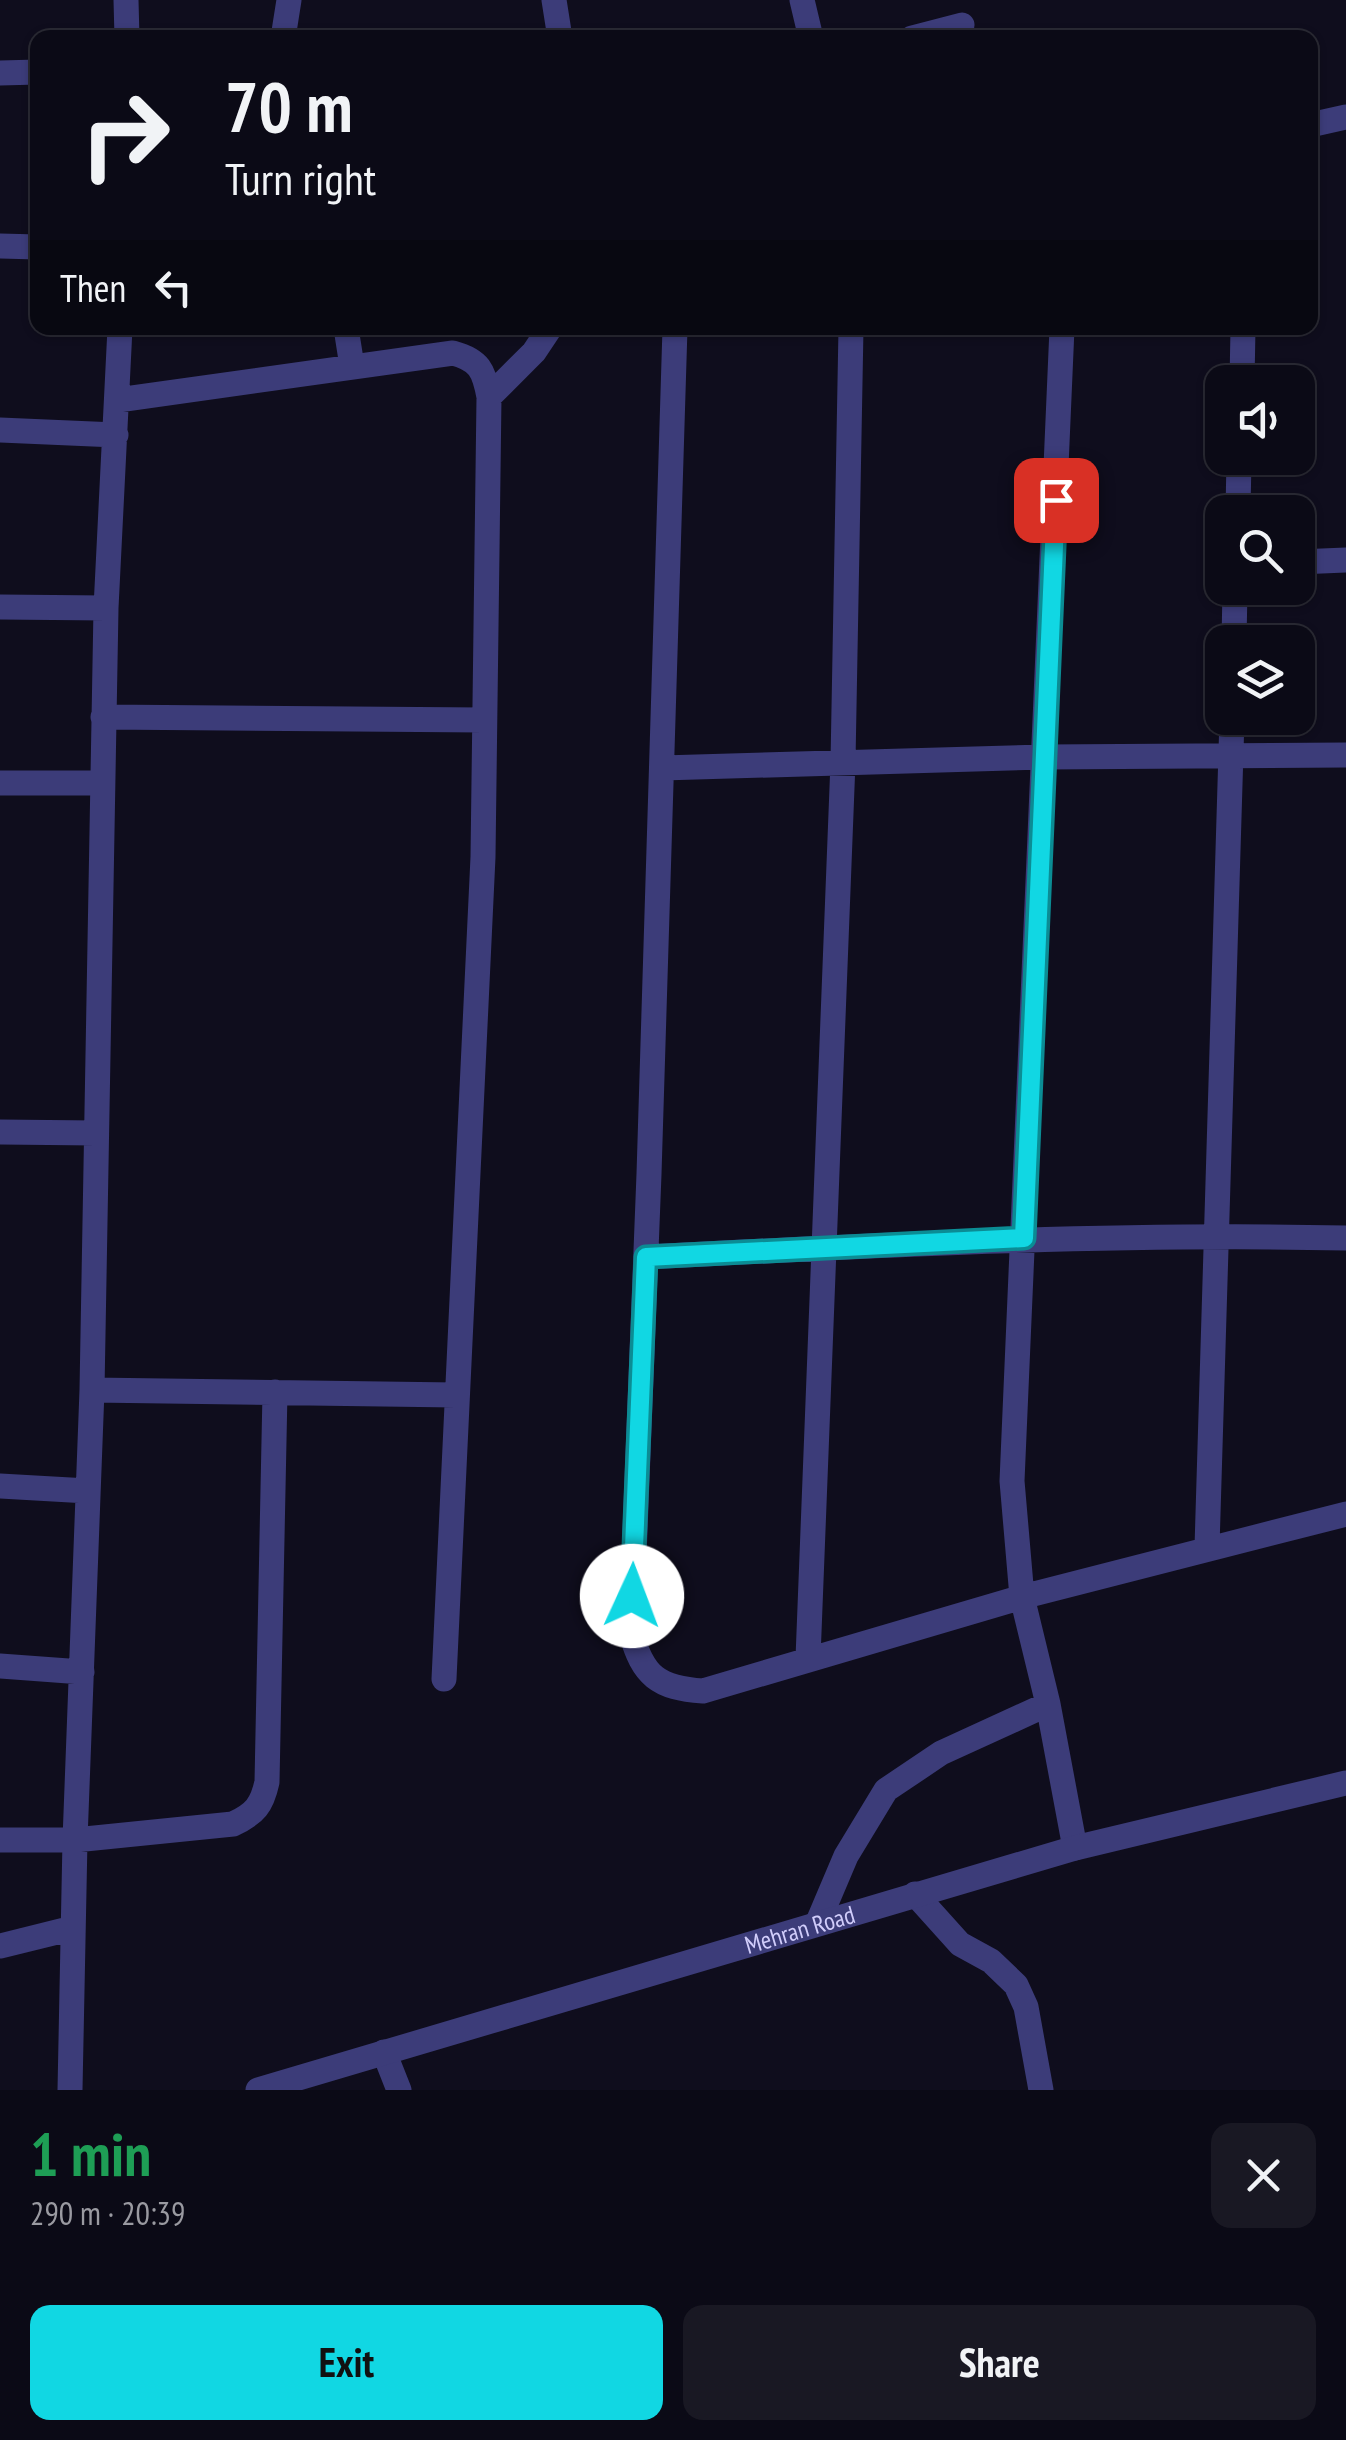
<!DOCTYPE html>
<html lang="en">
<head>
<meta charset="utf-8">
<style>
	:root { --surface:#0b0a16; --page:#191823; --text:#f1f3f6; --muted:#9a9aa1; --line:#2b2b35; --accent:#11d7e3 }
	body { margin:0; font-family:"PT Sans Narrow",sans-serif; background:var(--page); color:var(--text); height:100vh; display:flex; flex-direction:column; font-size:38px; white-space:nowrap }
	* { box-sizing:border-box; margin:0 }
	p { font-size:32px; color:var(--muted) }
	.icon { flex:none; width:55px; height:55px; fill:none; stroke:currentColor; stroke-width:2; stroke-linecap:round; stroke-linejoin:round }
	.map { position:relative; height:2090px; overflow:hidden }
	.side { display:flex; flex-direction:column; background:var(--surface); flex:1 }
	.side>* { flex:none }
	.banner { position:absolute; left:30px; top:30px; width:1288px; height:305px; border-radius:20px; box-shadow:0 2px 8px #0004,0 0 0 2px var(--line); background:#0b0a16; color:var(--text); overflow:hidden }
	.controls { position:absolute; left:1205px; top:365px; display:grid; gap:20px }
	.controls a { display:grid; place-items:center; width:110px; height:110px; border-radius:20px; background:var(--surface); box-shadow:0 2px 8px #0004,0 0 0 2px var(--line); font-size:50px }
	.pin { position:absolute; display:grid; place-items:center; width:85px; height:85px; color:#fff; margin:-42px; border-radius:20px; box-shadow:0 5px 15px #0006 }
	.me { position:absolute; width:110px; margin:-55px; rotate:2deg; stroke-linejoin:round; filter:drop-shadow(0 0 8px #0008) }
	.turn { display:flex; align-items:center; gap:35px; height:210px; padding:0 30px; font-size:45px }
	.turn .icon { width:130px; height:130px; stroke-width:2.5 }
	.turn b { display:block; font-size:70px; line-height:85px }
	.then { display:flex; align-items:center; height:95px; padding:0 30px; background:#0003; gap:20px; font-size:38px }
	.round { display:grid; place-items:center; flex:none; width:105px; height:105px; border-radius:20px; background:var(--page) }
	.overview { display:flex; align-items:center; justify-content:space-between; height:170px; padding:0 30px }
	h1 { font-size:60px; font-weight:700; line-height:75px; color:#1e9e55 }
	.button { display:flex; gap:20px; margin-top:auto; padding:20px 30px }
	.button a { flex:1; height:115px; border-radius:20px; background:var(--accent); color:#111; font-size:40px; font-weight:700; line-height:115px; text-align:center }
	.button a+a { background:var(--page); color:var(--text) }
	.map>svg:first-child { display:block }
</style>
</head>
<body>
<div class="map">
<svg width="1346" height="2090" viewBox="0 0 1346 2090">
	<rect width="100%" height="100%" fill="#0f0d1d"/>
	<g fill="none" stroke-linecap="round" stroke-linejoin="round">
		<path stroke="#3c3c79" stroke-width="25" d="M126,0l1,38
			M554,0l6,38
			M802,0l9,38
			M283,38l6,-38
			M912,38l50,-13
			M0,73l38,-1
			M1310,125l36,-8
			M0,246l38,1
			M346,328l6,38
			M675,328l-26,846 -18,459c12,43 27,55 72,58l319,-94 324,-83
			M1062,328l-50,1153 10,116 26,107 27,144
			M1242,382l1,-54
			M489,397l45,-45 16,-24
			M118,400l335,-47c26,7 31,17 36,44l-6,460 -39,822
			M0,430l116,5
			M1238,512l1,-54
			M1298,562l48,-2
			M0,607l106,1
			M1234,642l1,-54
			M103,717l381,3
			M662,768l383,-11 301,-2
			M0,783h102
			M0,1132l96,1
			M646,1257c234,-12 466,-24 700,-19
			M92,1390l364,5
			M0,1486l88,5
			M1207,1547l25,-829
			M808,1658l35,-896 8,-434
			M0,1666l82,6
			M0,1840h75l158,-16c22,-10 29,-19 34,-42l8,-390
			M915,1894l45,50 31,17 25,24 10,22 15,83
			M818,1922l28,-66 40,-66 55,-37 107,-49
			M0,1946l73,-18
			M384,2052l15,38
			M70,2090l5,-250 17,-450 14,-782 14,-280"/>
		<path stroke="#3c3c79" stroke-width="25" id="s1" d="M258,2090l817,-242 271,-65"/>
	</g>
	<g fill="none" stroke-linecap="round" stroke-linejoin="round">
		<defs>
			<path id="route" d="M632,1596l14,-339 378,-19 32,-738"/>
		</defs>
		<use href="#route" stroke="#0b8c94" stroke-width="25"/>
		<use href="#route" stroke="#11d7e3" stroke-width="18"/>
	</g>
	<g text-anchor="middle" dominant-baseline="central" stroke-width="10" stroke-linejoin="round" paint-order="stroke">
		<g font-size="25" fill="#d1cdfb" stroke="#0f0d1d">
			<text stroke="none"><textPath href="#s1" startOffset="565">Mehran Road</textPath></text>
		</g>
	</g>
</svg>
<div class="controls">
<a><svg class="icon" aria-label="sound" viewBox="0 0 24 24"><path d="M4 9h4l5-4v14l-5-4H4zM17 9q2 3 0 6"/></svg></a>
<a><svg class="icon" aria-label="search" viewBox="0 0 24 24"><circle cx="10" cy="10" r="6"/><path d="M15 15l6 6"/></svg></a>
<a><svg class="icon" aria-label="layers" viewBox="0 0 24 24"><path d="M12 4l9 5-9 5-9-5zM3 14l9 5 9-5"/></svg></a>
</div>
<div class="pin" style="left:1056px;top:500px;background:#d93025"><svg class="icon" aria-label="arrive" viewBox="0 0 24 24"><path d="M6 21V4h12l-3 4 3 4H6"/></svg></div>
<svg class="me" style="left:632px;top:1596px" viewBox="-20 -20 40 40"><circle r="19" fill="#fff"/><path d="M0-13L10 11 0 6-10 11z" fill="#11d7e3"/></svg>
<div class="banner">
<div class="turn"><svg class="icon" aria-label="right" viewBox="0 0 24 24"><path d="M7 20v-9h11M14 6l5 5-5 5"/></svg><div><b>70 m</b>Turn right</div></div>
<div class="then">Then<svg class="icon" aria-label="left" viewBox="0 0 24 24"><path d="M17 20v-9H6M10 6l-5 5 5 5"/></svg></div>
</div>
</div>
<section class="side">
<div class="overview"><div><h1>1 min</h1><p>290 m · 20:39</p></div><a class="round"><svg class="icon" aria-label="close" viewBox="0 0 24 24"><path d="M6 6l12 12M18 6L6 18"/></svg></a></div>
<div class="button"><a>Exit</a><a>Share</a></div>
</section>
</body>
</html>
